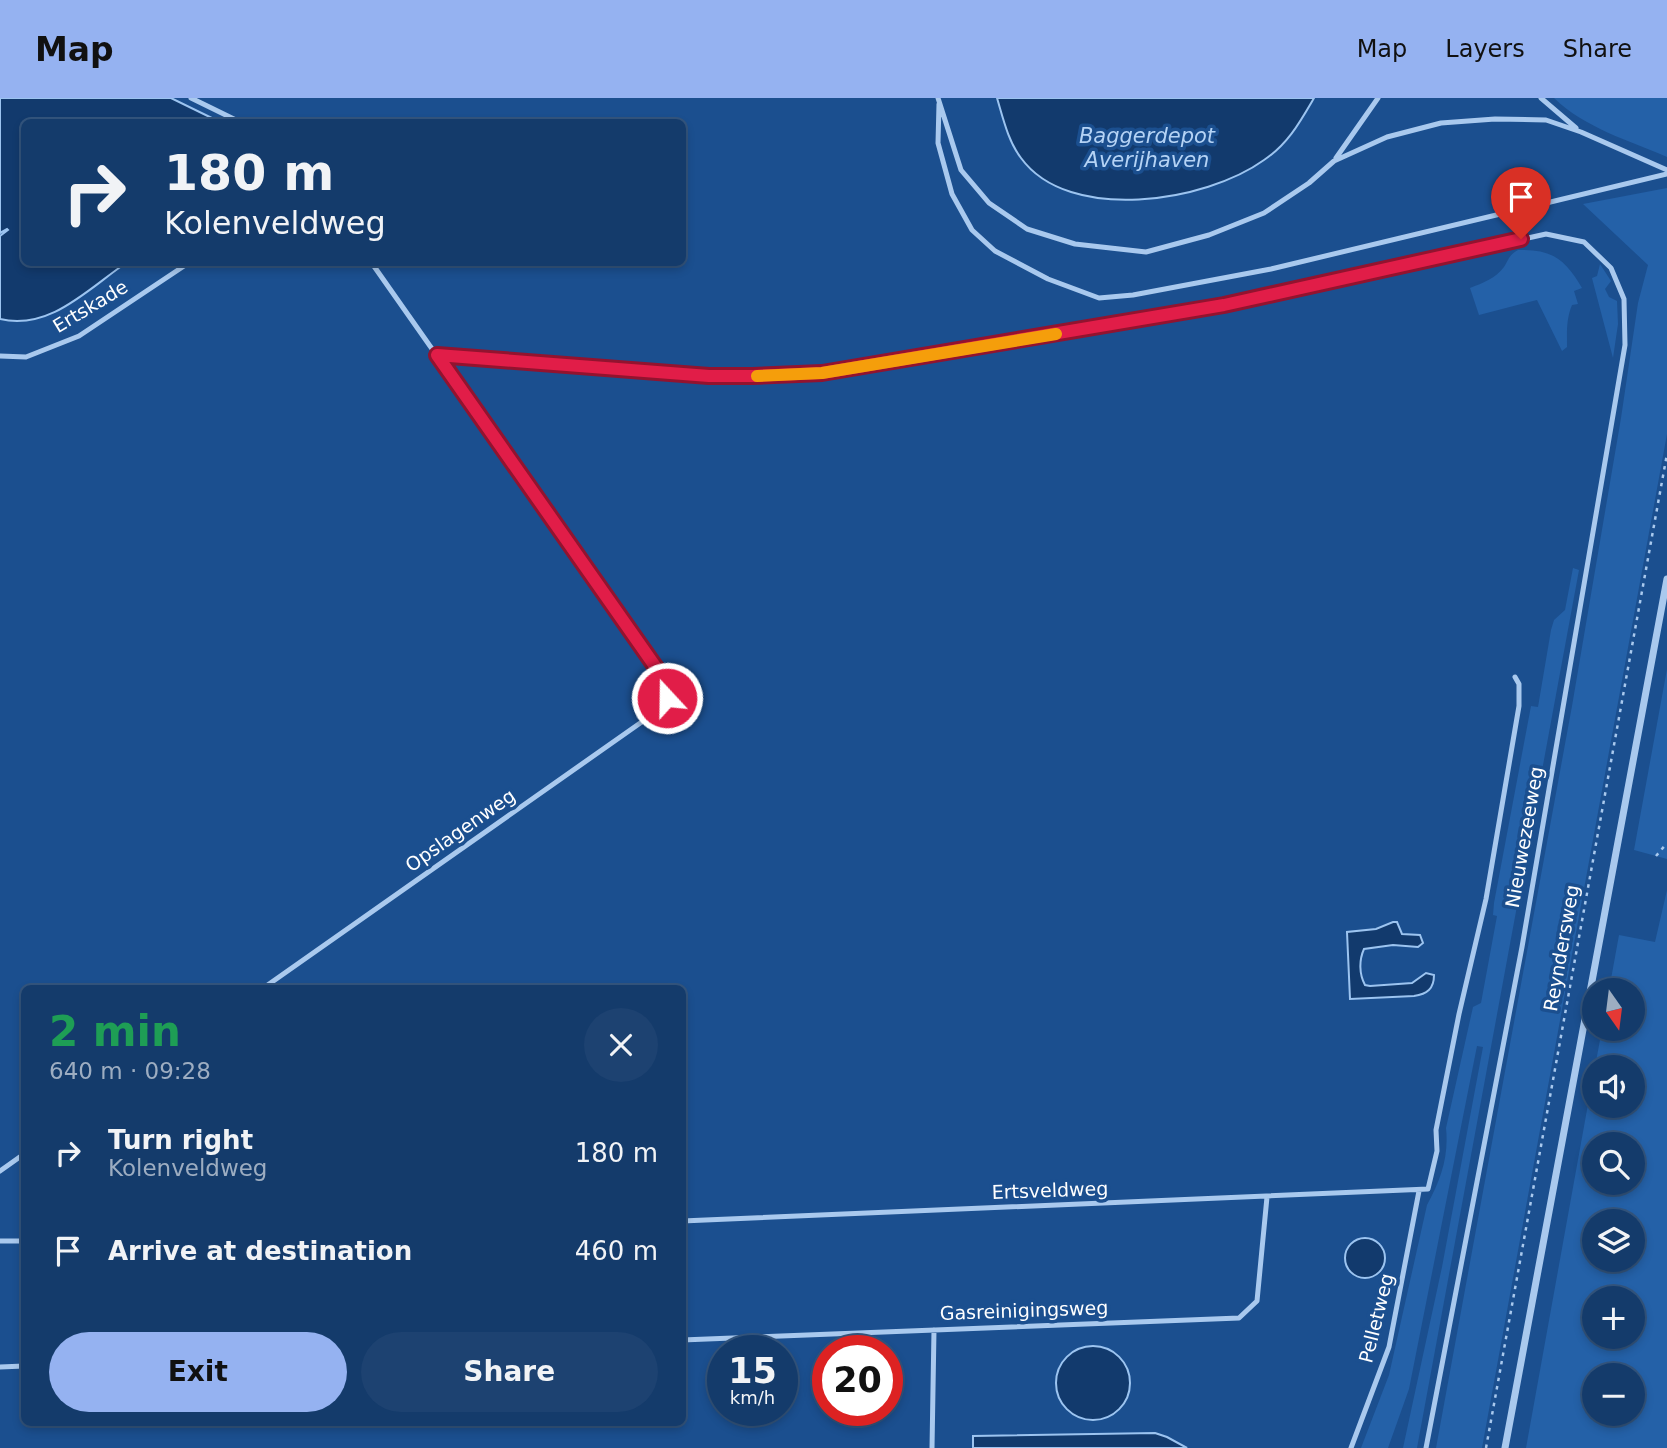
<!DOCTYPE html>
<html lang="en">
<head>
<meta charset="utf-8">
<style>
	:root { --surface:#143b6b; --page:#1d4271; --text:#f1f3f6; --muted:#9dadc1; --line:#33557e; --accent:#95b2f1 }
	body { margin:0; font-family:"DejaVu Sans",sans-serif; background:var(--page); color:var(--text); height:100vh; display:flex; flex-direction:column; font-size:26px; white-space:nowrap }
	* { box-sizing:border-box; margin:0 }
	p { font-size:23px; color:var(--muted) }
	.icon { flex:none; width:38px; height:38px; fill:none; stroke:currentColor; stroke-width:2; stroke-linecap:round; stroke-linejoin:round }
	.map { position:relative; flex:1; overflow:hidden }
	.sheet { position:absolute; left:21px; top:887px; width:665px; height:441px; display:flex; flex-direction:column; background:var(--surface); border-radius:10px; box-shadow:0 4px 10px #0003,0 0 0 2px var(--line) }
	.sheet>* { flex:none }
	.banner { position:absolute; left:21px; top:21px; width:665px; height:147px; border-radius:10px; box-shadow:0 4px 10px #0003,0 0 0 2px var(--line); background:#143b6b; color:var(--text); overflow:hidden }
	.needle { width:46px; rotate:166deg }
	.tools { position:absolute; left:1582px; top:880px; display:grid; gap:14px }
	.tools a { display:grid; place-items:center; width:63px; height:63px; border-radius:50%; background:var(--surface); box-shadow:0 4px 10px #0003,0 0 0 2px var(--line); font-size:35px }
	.speed { position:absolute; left:707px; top:1237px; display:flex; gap:14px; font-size:35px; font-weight:700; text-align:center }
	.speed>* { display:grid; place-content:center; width:91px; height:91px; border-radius:50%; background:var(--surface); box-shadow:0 4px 10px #0003,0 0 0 2px var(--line); line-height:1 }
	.speed small { font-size:18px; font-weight:400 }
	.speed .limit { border:10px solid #d22; background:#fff; color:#111 }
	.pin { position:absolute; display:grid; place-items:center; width:60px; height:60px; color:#fff; margin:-72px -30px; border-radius:50% 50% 50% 0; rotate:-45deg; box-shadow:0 0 7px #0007 }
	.pin .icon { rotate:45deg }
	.me { position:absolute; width:77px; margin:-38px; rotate:339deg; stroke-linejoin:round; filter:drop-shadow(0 0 5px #0008) }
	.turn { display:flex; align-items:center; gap:24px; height:147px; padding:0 28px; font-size:32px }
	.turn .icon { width:91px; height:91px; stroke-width:2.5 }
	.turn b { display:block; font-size:49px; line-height:60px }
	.round { display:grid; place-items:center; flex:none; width:74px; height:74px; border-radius:37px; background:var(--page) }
	.overview { display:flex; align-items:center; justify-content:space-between; height:119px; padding:0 28px }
	h1 { font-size:42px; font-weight:700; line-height:52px; color:#1e9e55 }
	.cta { display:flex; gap:14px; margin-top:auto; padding:14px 28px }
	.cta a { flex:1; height:80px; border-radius:42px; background:var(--accent); color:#111; font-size:28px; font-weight:700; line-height:80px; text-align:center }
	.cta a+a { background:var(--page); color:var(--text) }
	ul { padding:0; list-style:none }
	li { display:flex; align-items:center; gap:21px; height:98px; padding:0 28px }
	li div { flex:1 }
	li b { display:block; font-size:26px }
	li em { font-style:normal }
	header { display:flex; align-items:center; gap:42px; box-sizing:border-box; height:98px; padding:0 35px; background:var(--accent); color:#111 }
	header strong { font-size:33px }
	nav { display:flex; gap:38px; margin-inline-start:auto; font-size:24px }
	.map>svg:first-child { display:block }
</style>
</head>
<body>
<header>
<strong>Map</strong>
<nav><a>Map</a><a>Layers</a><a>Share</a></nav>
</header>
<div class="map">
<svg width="1667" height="1350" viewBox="0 0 1667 1350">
	<rect width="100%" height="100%" fill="#1b4f8f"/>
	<path fill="#2461a8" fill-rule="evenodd" d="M1554,0h113v59c-39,-17 -82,-29 -113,-59z
		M1667,90v246l-185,1014h-46l136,-742 49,-288 17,-115 10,-38 -65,-61z
		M1518,152c34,-1 47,9 64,38l-8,3 4,13 -6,1c-6,15 -5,26 -5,42l-5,4 -25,-51 -58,15 -9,-27c13,-5 26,-10 34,-21 5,-8 5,-12 14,-17z
		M1600,166l11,17 -6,8 4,8 8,4 1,23 -5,34 -20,-76 -1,-4 5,-2z
		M1573,470l6,2 -162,878h-14l39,-181 41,-220 -6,-1 -68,343 -21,59h-27l28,-73 38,-170c14,-25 22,-49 19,-77l27,-121 8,-4 16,-87 -4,-1 1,-12 37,-197 7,1 13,-77 3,-10 11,-10z
		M1667,571v190l-33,-9z
		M1667,792v558h-141l68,-377v35h39v-38l-38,-1 7,-38h31v-39h-24l10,-55 36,7zM1594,1046h39v39h-39zM1594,1124h39v38h-39zM1594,1200h39v39h-39zM1594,1278h39v38h-39z"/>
	<path fill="#123a6d" stroke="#9cc4f0" stroke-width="2" d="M0,0h171l49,24h-196v140l102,1c-37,25 -76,68 -126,56v-83l8,-6 -1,-1 -7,4z
		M997,0h317c-14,24 -26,46 -50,62 -58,42 -195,64 -243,-2 -13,-17 -18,-40 -24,-60z
		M1393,824h4l5,12 18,1 3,8 -5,4 -25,-2 -29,4c-5,11 -5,25 1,36l5,1 42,-3 14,-10 8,2c0,14 -7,19 -20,21l-64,3 -3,-67 29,-3z
		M1345 1160a20 20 0 1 1 40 0a20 20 0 1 1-40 0Z
		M1056 1285a37 37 0 1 1 74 0a37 37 0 1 1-74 0Z
		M1155,1335l12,4 20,11h-214v-12z"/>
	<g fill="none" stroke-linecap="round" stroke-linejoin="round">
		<path stroke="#a9c9ee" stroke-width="2.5" stroke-dasharray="3.5 5" stroke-linecap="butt" d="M1656,758l11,-13
			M1486,1350l181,-994"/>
		<path stroke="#a9c9ee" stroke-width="5" d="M191,0l49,24
			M938,0l23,72 28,33 38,26 48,15 71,8 63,-17 55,-22 45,-30 25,-22 53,-24 54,-14 54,-4 51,1 35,12 86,38
			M1541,0l35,30
			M939,6l-1,39 14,51 20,36 23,21 53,28 51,19 34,-3 138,-26 396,-95
			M1336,60l42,-60
			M437,257l272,20 44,1 69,-3 402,-68 322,-71 38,8 27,26 13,31 1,46 -103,602 -96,501
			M0,258l26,1 53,-21 111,-74
			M262,891l401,-282c4,-10 5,-17 1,-28l-293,-417
			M0,1073l24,-17
			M682,1123l746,-32 9,-38 -1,-21 23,-116 27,-115 33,-193v-22l-4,-7
			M0,1143h24
			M682,1242l557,-22 18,-17 10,-104
			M0,1269l24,-1
			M932,1350l2,-118
			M1351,1350l38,-101 30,-156"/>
		<path stroke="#a9c9ee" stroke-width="7" d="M1505,1350l162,-869"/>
	</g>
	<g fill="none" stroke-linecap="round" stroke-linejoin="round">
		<defs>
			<path id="route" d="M667,600v-8l-3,-11 -227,-324 272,21h44l69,-3 402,-68 297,-66"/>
		</defs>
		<use href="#route" stroke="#92132f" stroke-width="18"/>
		<use href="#route" stroke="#e11d48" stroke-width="12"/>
		<path stroke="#f59e0b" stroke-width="12" d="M757,278l65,-3 234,-39"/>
	</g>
	<g text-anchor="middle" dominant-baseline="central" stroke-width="7" stroke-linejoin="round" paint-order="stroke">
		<g font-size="19" fill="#fff" stroke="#1b4f8f">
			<text transform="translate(90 208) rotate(-31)">Ertskade</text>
			<text transform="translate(460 732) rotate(-35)">Opslagenweg</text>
			<text transform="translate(1524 739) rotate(-80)">Nieuwezeeweg</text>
			<text transform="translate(1561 850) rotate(-80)">Reyndersweg</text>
			<text transform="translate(1050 1092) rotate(-2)">Ertsveldweg</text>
			<text transform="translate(1024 1212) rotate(-2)">Gasreinigingsweg</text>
			<text transform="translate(1376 1220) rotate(-76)">Pelletweg</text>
		</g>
		<g font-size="21" font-style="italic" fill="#b5d3f5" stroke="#1b4f8f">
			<text x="1147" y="38">Baggerdepot<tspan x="1147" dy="24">Averijhaven</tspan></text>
		</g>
	</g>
</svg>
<div class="tools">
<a><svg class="needle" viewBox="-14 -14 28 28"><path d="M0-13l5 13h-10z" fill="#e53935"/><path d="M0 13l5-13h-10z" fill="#9dadc1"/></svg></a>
<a><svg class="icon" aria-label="sound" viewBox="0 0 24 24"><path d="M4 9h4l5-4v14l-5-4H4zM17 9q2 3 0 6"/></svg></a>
<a><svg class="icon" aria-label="search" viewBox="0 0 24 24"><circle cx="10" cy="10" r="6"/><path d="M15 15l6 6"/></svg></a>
<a><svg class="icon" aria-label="layers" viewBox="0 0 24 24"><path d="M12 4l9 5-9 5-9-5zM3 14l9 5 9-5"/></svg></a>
<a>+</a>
<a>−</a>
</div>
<div class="speed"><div>15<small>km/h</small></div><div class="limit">20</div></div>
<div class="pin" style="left:1521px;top:141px;background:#d93025"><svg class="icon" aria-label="arrive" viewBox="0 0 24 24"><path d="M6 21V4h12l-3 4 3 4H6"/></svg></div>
<svg class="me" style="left:667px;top:600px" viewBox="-20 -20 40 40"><circle r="17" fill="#e11d48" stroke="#fff" stroke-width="3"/><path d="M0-11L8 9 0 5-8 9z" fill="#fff"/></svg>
<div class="banner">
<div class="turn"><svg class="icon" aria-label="right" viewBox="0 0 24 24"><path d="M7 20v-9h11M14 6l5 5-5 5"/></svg><div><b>180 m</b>Kolenveldweg</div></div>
</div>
<section class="sheet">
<div class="overview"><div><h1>2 min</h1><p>640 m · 09:28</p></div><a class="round"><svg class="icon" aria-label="close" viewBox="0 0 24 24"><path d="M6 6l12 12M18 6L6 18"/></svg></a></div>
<ul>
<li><svg class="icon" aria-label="right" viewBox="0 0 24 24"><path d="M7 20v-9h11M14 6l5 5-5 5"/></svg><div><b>Turn right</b><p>Kolenveldweg</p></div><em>180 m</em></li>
<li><svg class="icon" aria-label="arrive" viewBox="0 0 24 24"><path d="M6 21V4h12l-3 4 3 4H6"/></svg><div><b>Arrive at destination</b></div><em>460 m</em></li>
</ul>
<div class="cta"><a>Exit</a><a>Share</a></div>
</section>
</div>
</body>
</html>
